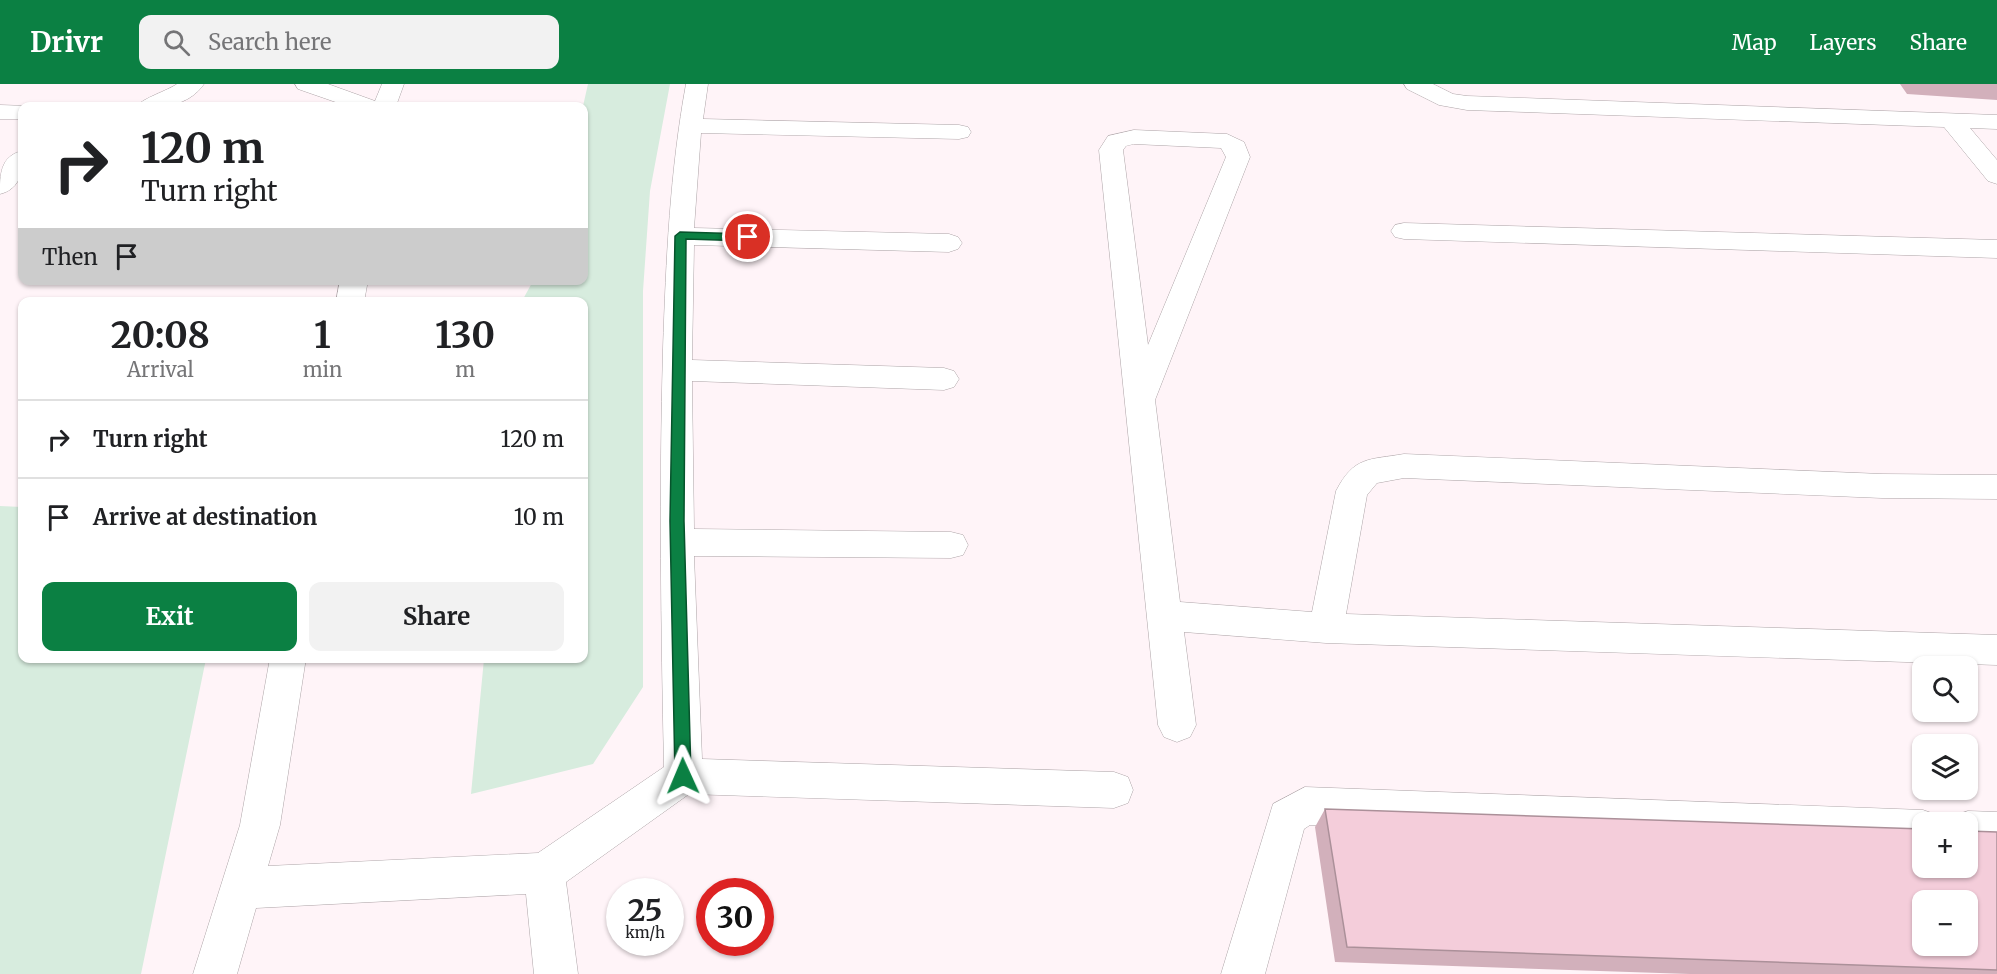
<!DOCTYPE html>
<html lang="en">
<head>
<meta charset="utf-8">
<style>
	:root { --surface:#fff; --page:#f2f2f2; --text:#202124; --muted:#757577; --line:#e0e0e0; --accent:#0b8043 }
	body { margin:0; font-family:Merriweather,serif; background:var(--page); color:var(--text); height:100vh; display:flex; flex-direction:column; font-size:22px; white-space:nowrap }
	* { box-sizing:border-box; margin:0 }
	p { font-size:20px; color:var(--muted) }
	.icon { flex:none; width:33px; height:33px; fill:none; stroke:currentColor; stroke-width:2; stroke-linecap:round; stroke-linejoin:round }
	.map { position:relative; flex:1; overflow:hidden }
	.drawer { position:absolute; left:18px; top:213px; width:570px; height:366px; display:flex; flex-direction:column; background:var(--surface); border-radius:12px; box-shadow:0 2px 4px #0004 }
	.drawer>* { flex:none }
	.hud { position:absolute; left:18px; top:18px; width:570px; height:183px; border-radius:12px; box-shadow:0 2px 4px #0004; background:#fff; color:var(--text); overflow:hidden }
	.controls { position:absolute; left:1912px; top:572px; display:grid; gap:12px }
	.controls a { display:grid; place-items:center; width:66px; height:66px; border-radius:12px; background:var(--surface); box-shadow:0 2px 4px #0004; font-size:30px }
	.speed { position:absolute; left:606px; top:794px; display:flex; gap:12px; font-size:30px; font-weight:700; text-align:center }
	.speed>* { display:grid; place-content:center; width:78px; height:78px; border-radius:50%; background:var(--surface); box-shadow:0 2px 4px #0004; line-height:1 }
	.speed small { font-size:15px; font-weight:400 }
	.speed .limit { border:9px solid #d22; background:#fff; color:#111 }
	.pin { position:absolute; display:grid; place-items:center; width:51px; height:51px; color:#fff; margin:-26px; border:3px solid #fff; border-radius:50%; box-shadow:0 2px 6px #0007 }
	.me { position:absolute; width:66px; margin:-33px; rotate:359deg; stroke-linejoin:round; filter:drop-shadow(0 0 4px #0008) }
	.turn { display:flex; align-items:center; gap:21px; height:126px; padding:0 24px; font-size:27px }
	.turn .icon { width:78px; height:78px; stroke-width:2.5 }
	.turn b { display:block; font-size:42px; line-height:51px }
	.then { display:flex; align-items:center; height:57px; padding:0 24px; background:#0003; gap:12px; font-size:22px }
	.eta { display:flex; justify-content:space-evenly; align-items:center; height:102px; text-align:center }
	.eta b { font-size:36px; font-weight:700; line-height:42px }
	.action { display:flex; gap:12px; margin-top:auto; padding:12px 24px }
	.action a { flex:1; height:69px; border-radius:12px; background:var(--accent); color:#fff; font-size:24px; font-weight:700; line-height:69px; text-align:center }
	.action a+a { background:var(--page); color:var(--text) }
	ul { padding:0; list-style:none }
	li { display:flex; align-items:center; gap:18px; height:78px; padding:0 24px; border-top:2px solid var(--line) }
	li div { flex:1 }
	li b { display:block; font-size:22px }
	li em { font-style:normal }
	header { display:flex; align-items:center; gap:36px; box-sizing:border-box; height:84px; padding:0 30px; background:var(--accent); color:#fff }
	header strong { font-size:28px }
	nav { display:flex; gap:33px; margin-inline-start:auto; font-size:21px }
	.search { width:420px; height:54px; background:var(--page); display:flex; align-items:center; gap:15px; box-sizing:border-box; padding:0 21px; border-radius:12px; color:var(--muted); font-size:22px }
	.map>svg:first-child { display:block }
</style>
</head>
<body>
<header>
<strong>Drivr</strong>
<div class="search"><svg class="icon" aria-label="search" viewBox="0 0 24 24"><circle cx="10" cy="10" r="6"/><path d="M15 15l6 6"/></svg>Search here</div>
<nav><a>Map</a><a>Layers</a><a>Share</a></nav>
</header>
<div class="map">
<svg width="1997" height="890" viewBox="0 0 1997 890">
	<rect width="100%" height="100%" fill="#fff4f8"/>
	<path fill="#d7ecde" d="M588,0h82l-20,107 -7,100v396l-50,77 -122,30 13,-135 100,-1v-356l-62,-1 11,-20 51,-1 -1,-174z
		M0,422l22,1v151l184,1 -65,315h-141z"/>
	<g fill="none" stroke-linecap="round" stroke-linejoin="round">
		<defs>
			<path id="minor" d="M177,0h27c-15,22 -43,25 -67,22 6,-8 30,-15 40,-22z
				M295,0h33l47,17 7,-17h22l-8,22h-49l-49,-17z
				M686,0h22l-5,35 256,6 9,2 3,5 -3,5 -9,2 -258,-6 -7,95 255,6 9,3 4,6 -4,6 -9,3 -255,-7 -2,115 252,8 10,3 5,8 -5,8 -10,3 -252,-9 2,148 257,3 12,3 5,10 -5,10 -12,3 -257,-2 8,203 412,13 14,5 5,13 -5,13 -14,5 -425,-14 -123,88 12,92h-44l-8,-80 -270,14 -19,66h-44l47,-149 30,-167h36l-26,167 -12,41 270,-13 126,-86c-3,-139 -5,-278 -1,-418 3,-89 7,-178 23,-265z
				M1404,0h29l20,10 14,2 530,19v14l-27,-1 27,32v24l-9,-3 -44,-54 -477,-17 -28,-5 -32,-16z
				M0,21l28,1h-6v13h-22z
				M1134,46l93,4 17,8 6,15 -95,243 25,202 132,10 24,-121c18,-35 33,-31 68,-37l478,20 115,1v24l-115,-1 -478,-20 -27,5 -10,12 -21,119 651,21v30l-671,-22 -142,-11 12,93 -6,12 -13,5 -13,-5 -6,-12 -59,-575 9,-14zM1134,60l87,4 5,9 -78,188 -25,-195 3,-4z
				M22,67c2,18 -1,38 -22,43 0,-19 0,-38 22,-43z
				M1404,139l593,17v18l-593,-19 -9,-2 -4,-6 4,-6z
				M340,196h28l-4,22h-28z
				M1305,703l618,23 14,5 3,7h-17v26l-613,-23 -6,4 -39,145h-44l52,-170z
				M1968,727l29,1v38l-29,-1v-27h-16l2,-6z"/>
		</defs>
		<use href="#minor" stroke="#ada4a7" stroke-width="1"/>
		<use href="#minor" fill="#fff" fill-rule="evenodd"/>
	</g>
	<path fill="#d2b0bb" d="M1900,0h97v16l-90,-6z
		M1325,725l672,23v142h-307l-355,-12 -20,-135z"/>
	<path fill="#f4cdda" stroke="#ab9099" stroke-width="1.5" fill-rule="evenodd" d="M1325,725l598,20v38h45v-36l29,1v138l-650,-23zM1923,816h45v45h-45z"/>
	<path fill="#0b8043" stroke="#07532c" stroke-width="1.5" d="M680,148l68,2 5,3 -5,4 -62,-2 -2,282 7,255 -2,5 -6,3 -6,-3 -2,-5 -5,-255 5,-285z"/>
</svg>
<div class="controls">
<a><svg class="icon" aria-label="search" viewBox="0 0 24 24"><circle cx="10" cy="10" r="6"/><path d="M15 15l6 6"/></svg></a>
<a><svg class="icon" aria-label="layers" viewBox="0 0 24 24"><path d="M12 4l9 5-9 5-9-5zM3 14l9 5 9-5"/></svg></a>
<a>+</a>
<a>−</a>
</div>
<div class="speed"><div>25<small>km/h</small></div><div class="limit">30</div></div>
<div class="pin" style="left:748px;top:153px;background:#d93025"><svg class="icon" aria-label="arrive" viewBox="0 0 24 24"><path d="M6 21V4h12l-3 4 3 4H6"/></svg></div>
<svg class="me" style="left:683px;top:692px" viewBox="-20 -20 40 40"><path d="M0-17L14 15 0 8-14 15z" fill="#0b8043" stroke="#fff" stroke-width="4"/></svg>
<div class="hud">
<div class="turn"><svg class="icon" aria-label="right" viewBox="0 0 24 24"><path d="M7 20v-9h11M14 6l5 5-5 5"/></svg><div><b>120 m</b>Turn right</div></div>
<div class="then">Then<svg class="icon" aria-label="arrive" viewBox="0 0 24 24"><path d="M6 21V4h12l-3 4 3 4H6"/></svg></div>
</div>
<section class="drawer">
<div class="eta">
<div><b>20:08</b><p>Arrival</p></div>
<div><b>1</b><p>min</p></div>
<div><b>130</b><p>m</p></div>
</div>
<ul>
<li><svg class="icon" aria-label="right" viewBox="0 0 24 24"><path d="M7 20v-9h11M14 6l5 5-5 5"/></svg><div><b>Turn right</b></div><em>120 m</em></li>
<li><svg class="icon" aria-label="arrive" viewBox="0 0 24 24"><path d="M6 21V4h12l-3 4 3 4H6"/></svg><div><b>Arrive at destination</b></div><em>10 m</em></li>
</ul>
<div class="action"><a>Exit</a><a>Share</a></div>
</section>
</div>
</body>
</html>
